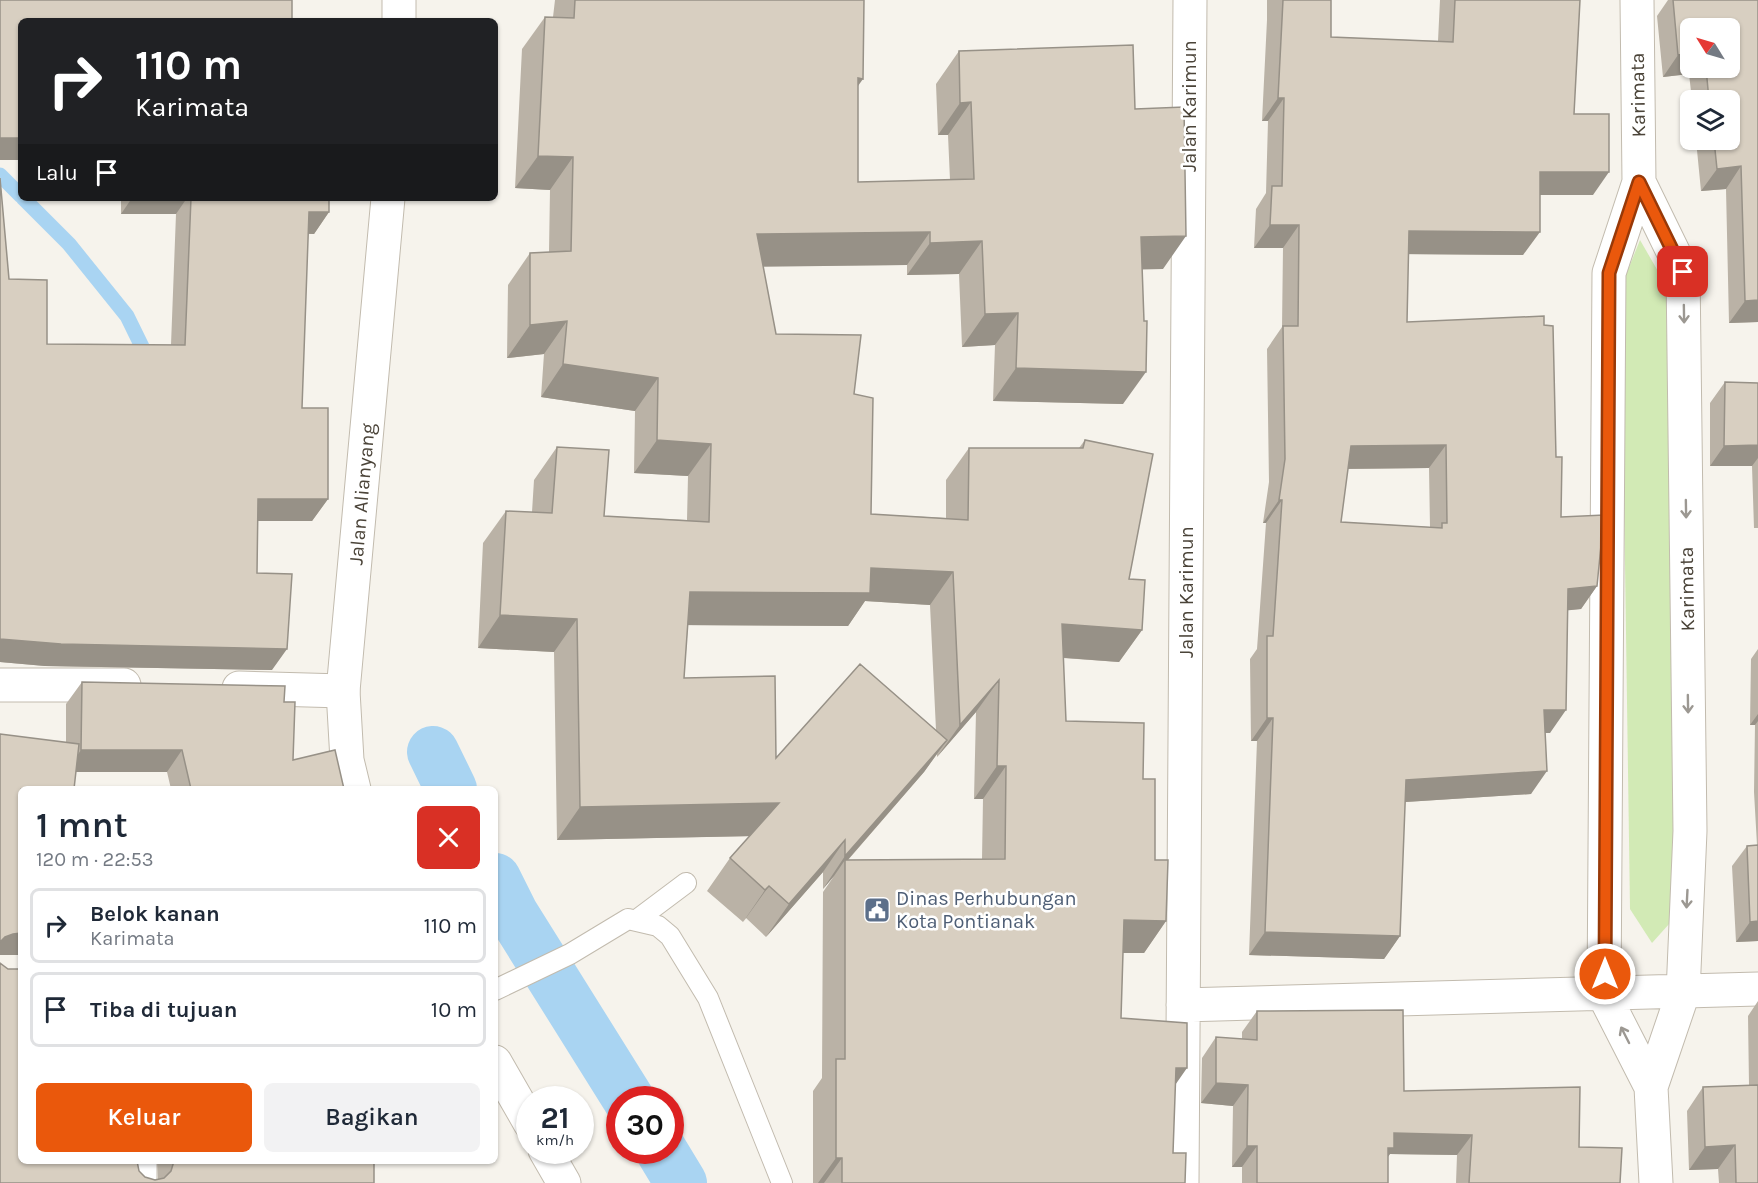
<!DOCTYPE html>
<html lang="id">
<head>
<meta charset="utf-8">
<style>
	:root { --surface:#fff; --page:#f2f2f3; --text:#1f2937; --muted:#747a83; --line:#e0e1e3; --accent:#ea580c }
	body { margin:0; font-family:Karla,sans-serif; background:var(--page); color:var(--text); height:100vh; display:flex; flex-direction:column; font-size:22px; white-space:nowrap }
	* { box-sizing:border-box; margin:0 }
	p { font-size:20px; color:var(--muted) }
	.icon { flex:none; width:33px; height:33px; fill:none; stroke:currentColor; stroke-width:2; stroke-linecap:round; stroke-linejoin:round }
	.map { position:relative; flex:1; overflow:hidden }
	.details { position:absolute; left:18px; top:786px; width:480px; height:378px; display:flex; flex-direction:column; background:var(--surface); border-radius:9px; box-shadow:0 2px 4px #0004 }
	.details>* { flex:none }
	.top-card { position:absolute; left:18px; top:18px; width:480px; height:183px; border-radius:9px; box-shadow:0 2px 4px #0004; background:#202124; color:#fff; overflow:hidden }
	.needle { width:39px; rotate:307deg }
	.buttons { position:absolute; left:1680px; top:18px; display:grid; gap:12px }
	.buttons a { display:grid; place-items:center; width:60px; height:60px; border-radius:9px; background:var(--surface); box-shadow:0 2px 4px #0004; font-size:30px }
	.speed { position:absolute; left:516px; top:1086px; display:flex; gap:12px; font-size:30px; font-weight:700; text-align:center }
	.speed>* { display:grid; place-content:center; width:78px; height:78px; border-radius:50%; background:var(--surface); box-shadow:0 2px 4px #0004; line-height:1 }
	.speed small { font-size:15px; font-weight:400 }
	.speed .limit { border:9px solid #d22; background:#fff; color:#111 }
	.pin { position:absolute; display:grid; place-items:center; width:51px; height:51px; color:#fff; margin:-26px; border-radius:12px; box-shadow:0 3px 9px #0006 }
	.me { position:absolute; width:66px; margin:-33px; rotate:0deg; stroke-linejoin:round; filter:drop-shadow(0 0 4px #0008) }
	.turn { display:flex; align-items:center; gap:21px; height:126px; padding:0 18px; font-size:27px }
	.turn .icon { width:78px; height:78px; stroke-width:2.5 }
	.turn b { display:block; font-size:42px; line-height:51px }
	.then { display:flex; align-items:center; height:57px; padding:0 18px; background:#0003; gap:12px; font-size:22px }
	.round { display:grid; place-items:center; flex:none; width:63px; height:63px; border-radius:9px; background:var(--page) }
	.head { display:flex; align-items:center; justify-content:space-between; height:102px; padding:0 18px }
	h1 { font-size:36px; font-weight:600; line-height:45px }
	.primary-button { display:flex; gap:12px; margin-top:auto; padding:12px 18px }
	.primary-button a { flex:1; height:69px; border-radius:9px; background:var(--accent); color:#fff; font-size:24px; font-weight:600; line-height:69px; text-align:center }
	.primary-button a+a { background:var(--page); color:var(--text) }
	ul { padding:0; list-style:none }
	li { display:flex; align-items:center; gap:18px; height:75px; margin:0 12px 9px; padding:0 6px; border:3px solid var(--line); border-radius:9px }
	li div { flex:1 }
	li b { display:block; font-size:22px }
	li em { font-style:normal }
	.map>svg:first-child { display:block }
</style>
</head>
<body>
<div class="map">
<svg width="1758" height="1183" viewBox="0 0 1758 1183">
	<rect width="100%" height="100%" fill="#f6f3ec"/>
	<path fill="#d2eab5" d="M1640,240l26,45 12,629 -26,29 -22,-34 -9,-622z"/>
	<g fill="none" stroke-linecap="round" stroke-linejoin="round">
		<path stroke="#a9d4f2" stroke-width="15" d="M0,175l21,21
			M23,198l46,46 58,72 23,47"/>
		<path stroke="#a9d4f2" stroke-width="52" d="M433,752l18,37
			M495,879l17,34 117,187
			M661,1150l20,33"/>
		<defs>
			<path id="service" d="M638,919l48,-36
				M495,990l75,-36 58,-35 30,7 12,10 38,62 74,185"/>
			<path id="minor" d="M1637,0l2,182 44,90 7,559 -7,162 -32,94 5,96
				M1639,182l-30,91 -5,722 47,92
				M0,685h124
				M239,688l104,3
				M1183,1005l575,-16
				M140,1183v-22
				M1182,1183l8,-1183"/>
			<path id="tertiary" d="M399,21v-21
				M354,789l-7,-29 -4,-69 45,-493
				M495,1062l35,61
				M545,1150l19,33"/>
		</defs>
		<use href="#service" stroke="#c2bbae" stroke-width="22"/>
		<use href="#minor" stroke="#c2bbae" stroke-width="35"/>
		<use href="#tertiary" stroke="#c2bbae" stroke-width="35"/>
		<use href="#service" stroke="#fff" stroke-width="20"/>
		<use href="#minor" stroke="#fff" stroke-width="33"/>
		<use href="#tertiary" stroke="#fff" stroke-width="33"/>
	</g>
	<path fill="#bab2a6" fill-rule="evenodd" d="M555,0h309l-6,86v96l92,-2 -2,-45h-10l-2,-51 23,-33 176,58 28,160h-21l-19,135 -130,-3 2,-56 -33,2 -3,-73 -52,1v-10l-144,1 13,68 78,60 17,120 75,4v-38l23,-32h110l6,-8 44,139 13,51 -23,32 -56,-4 3,63 77,58 12,81 11,61 -22,32h-21l-2,65 54,67 -2,68 12,30h-372v-92l9,-13 1,-186 11,-16 -11,13v-17l-57,65 -20,-19 -3,4 -36,-31 23,-33 20,-22 -193,4 -3,-188 -76,-4 5,-105 23,-32 26,1 2,-32 23,-33 47,69 83,4 1,-44 -54,-3 1,-62 -94,-14 3,-43 -37,4 1,-73 22,-32 19,-1 1,-62 -35,-2 7,-139 23,-32h8zM865,601l65,4 6,125 -160,28 -92,-80 4,-53 160,1zM976,712l-2,87h9l-1,60 -134,1 76,-88 13,-18v3z
		M1267,0h64v37l107,4 2,-41h140l-6,114 19,81h-53l-17,60 -115,-1 -1,68 137,3 17,192 36,69 -16,23 -14,1 -17,123h-5l-14,61 -126,8 -5,134 -16,23 -135,-4 8,-214h-6l-1,-82 7,-10 9,-126h-3l6,-41 -2,-133 15,-22 1,-79h-29l2,-39 10,-16 2,-72h-6l5,-101zM1429,468l1,59 -89,-5 6,-53z
		M1668,0h90v322l-29,1 -3,-134 -25,2 -5,-51h34v-40h-38l-3,-26 -26,3 -6,-61zM1690,28l40,40h-40z
		M0,178l9,101 38,65 124,1 5,-131h-55v-16h208v14l-15,22h-6l-6,174 26,91 -16,22h-54l-1,52 15,97 -227,-4 -45,-4z
		M1725,382l33,1v145h-4l-2,-62h-42v-63z
		M1758,649v292l-22,1 -4,-76 15,-20 10,-1 -3,-53 1,-67h-5l1,-66z
		M82,682l202,20 9,58 51,29h-173l-4,-17h-91l-55,17v166h-21v-221l66,9v-39z
		M1758,1001v182h-39l-1,-14 -29,1 -2,-59 16,-24 46,-2 -1,-69z
		M1257,1011l147,80 175,56 41,36h-164l1,-28 -67,-1 -2,2v27h-146v-16h-10l1,-61 -32,-3 1,-45 14,-21 26,2v-7z
		M157,1161h217v22h-374l139,-12 6,6 10,3 3,-1z"/>
	<path fill="#979187" d="M1690,53v15h3l-4,6 -26,3 15,-22z
		M858,78l5,1 -23,32z
		M1278,98h6l-16,23h-6z
		M971,102l-23,33h-10l22,-32z
		M0,138h21v22h-21z
		M538,156l35,1 -23,33 -35,-2z
		M1741,166l-15,23 -25,2 16,-22z
		M1540,172h69l-16,23h-69z
		M132,198h55l-11,16h-55z
		M309,212h20l-15,22 -21,-1z
		M1270,225h29l-16,23h-29z
		M1409,231l131,1 -17,23 -131,-1z
		M930,232l-23,33 -173,2 23,-33z
		M1186,236l-23,33 -45,1 23,-33z
		M982,241l-23,33 -52,1 23,-32z
		M1758,300v22l-29,1 16,-22z
		M1018,313l-23,32 -33,2 23,-33z
		M567,321l-23,33 -37,4 23,-33z
		M563,364l95,14 -23,33 -94,-14z
		M1016,368l130,4 -23,32 -130,-3z
		M657,440l54,4 -23,32 -54,-3z
		M1446,445l-17,23 -95,1 17,-23z
		M1758,445v13l-6,8h-42l14,-20z
		M258,499h70l-16,22h-69z
		M1279,500h3l-16,23h-3z
		M871,568l82,4 -23,33 -65,-4 -17,25 -181,-1 23,-33z
		M1597,586l-16,23 -29,3 16,-23z
		M500,615l77,4 -23,33 -76,-4z
		M1062,624l80,6 -23,32 -79,-6z
		M0,639l287,10 -15,21 -227,-4 -45,-4z
		M999,680l-23,32 -39,45 23,-32z
		M1544,710h22l-16,23h-22z
		M1758,714v7l-3,4h-5z
		M1267,718h6l-16,23h-6z
		M947,740l-23,32 -79,91v-3l-11,16 -11,13 22,-33z
		M81,750h101l-15,22h-101z
		M997,766h9l-23,33h-9z
		M1547,771l-16,23 -141,9 16,-23z
		M779,803l-22,33 -200,4 23,-33z
		M845,840l-22,32 -57,65 23,-33z
		M769,886l-23,32 -3,4 22,-32z
		M1124,920l42,1 -22,32h-43z
		M1758,921v20l-22,1 14,-20z
		M1265,932l135,4 -16,23 -135,-4z
		M21,933v22h-21v-13l5,-5 8,-3z
		M1176,1068h11l-23,33z
		M1216,1083l32,2 -15,21 -32,-3z
		M1394,1133l78,2 -15,20 -67,-1 -10,14z
		M1735,1145l-17,24 -29,1 16,-23z
		M1247,1146h10l-15,21h-10z
		M836,1158h6l-18,25h-6z"/>
	<path fill="#d8cfc1" stroke="#979187" stroke-width="1.5" fill-rule="evenodd" d="M0,0h292v21h-271v117h-21z
		M575,0h289l-1,79 -5,-1v104l116,-3 -3,-77 -11,1 -1,-52 174,-6 2,64 49,-2 2,129 -45,1 3,84h3l-1,51 -130,-4 2,-55 -33,1 -3,-73 -52,2v-11l-173,2 19,100 85,1 -7,59 19,4 -2,116 97,6 1,-72h114l2,-8 68,14 -24,125 16,1 -3,50 -80,-6 4,97 78,2 -1,56h12v81h13l-2,61 -42,-1 -3,98 66,5v45h-11l-3,85h13l-1,30h-343v-25h-6v-99h9v-199l160,-1 1,-93h-9l2,-86 -39,45 -7,-153 -82,-4 -1,25 -180,-1 -6,86 91,-2 1,82 84,-94 87,76 -102,116v-16l-56,64 -20,-18 -4,4 -35,-32 49,-55 -199,4 -3,-188 -77,-4 6,-104 46,2 5,-66 52,3 -5,66 105,6 2,-78 -54,-4 1,-62 -95,-14 4,-43 -37,4v-72l41,-2 2,-94 -35,-1 7,-139 29,1z
		M1283,0h48v37l122,5 2,-42h125l-6,114h35v58h-69v60l-131,-1 -2,91 137,-6v9l9,1 3,131h6l-1,60 43,-2 -7,71 -29,3 -2,121h-22l3,61 -141,9 -6,156 -135,-4 8,-214h-6v-82h6l9,-136h-3l6,-41 -2,-133h15l1,-101h-29l2,-39h10l2,-88h-6zM1446,445l1,78h-5v5l-101,-6 10,-76z
		M1673,0h85v300l-13,1 -4,-135 -24,3 -3,-29h16v-40h-21l-3,-32h24v-40h-40v25l-12,2z
		M0,178l9,101 38,1v64l138,1 6,-147h138v14h-20l-7,196h26v91h-70l-1,74 35,1 -5,75 -226,-5 -61,-5z
		M1725,382l33,1v62l-34,1z
		M82,682l203,4 -1,16h11l-2,58 42,-10 9,39h-153l-9,-39h-101z
		M0,734l79,10 -5,45h-53v144l-8,1 -8,3 -5,5z
		M1758,845v76l-8,1 -3,-76z
		M0,963l8,6h13v192h116l2,10 6,6 10,3 9,-2 7,-7 3,-10h200v22h-374z
		M1403,1010l1,81 176,-4 -1,60 43,1 -2,35h-151l3,-48 -78,-2v15h-6v35h-131v-37h-10l1,-61 -32,-2v-46l41,3v-29z
		M1758,1085v98h-22l-1,-38 -30,2 -2,-60z"/>
	<defs><path id="oneway-shaft" d="M-6 0H5M1.5-3L5.5 0L1.5 3" fill="none" stroke-width="1.6" stroke-linecap="round" stroke-linejoin="round" transform="scale(1.5)"/></defs>
	<g stroke="#9c9892">
		<use href="#oneway-shaft" transform="translate(1684 314) rotate(89)"/>
		<use href="#oneway-shaft" transform="translate(1686 509) rotate(89)"/>
		<use href="#oneway-shaft" transform="translate(1688 704) rotate(89)"/>
		<use href="#oneway-shaft" transform="translate(1687 899) rotate(93)"/>
		<use href="#oneway-shaft" transform="translate(1625 1035) rotate(-117)"/>
	</g>
	<g fill="none" stroke-linecap="round" stroke-linejoin="round">
		<defs>
			<path id="route" d="M1605,974l4,-701 30,-91 44,90"/>
		</defs>
		<use href="#route" stroke="#983908" stroke-width="15"/>
		<use href="#route" stroke="#ea580c" stroke-width="10"/>
	</g>
	<defs>
		<symbol id="civic-square" viewBox="-11 -11 22 22"><rect x="-9" y="-9" width="18" height="18" rx="4" fill="#5c6f8a" stroke="#fff"/><path d="M-.6-6.5H3V-4.5H.6V-3L4-1V1h2V6H-6V1h2V-1L-.6-3ZM-1.2 2.5V6h2.4V2.5Z" fill="#fff"/></symbol>
	</defs>
	<g fill-rule="evenodd">
		<use href="#civic-square" x="862" y="895" width="30" height="30"/>
	</g>
	<g text-anchor="middle" dominant-baseline="central" stroke-width="5" stroke-linejoin="round" paint-order="stroke">
		<g font-size="20" fill="#4b4439" stroke="#fff">
			<text transform="translate(1638 95) rotate(-91)">Karimata</text>
			<text transform="translate(1189 106) rotate(-90)">Jalan Karimun</text>
			<text transform="translate(362 494) rotate(-85)">Jalan Alianyang</text>
			<text transform="translate(1687 589) rotate(-91)">Karimata</text>
			<text transform="translate(1186 592) rotate(-90)">Jalan Karimun</text>
		</g>
		<g font-size="20" fill="#4e5e75" stroke="#fff" text-anchor="start">
			<text x="896" y="898">Dinas Perhubungan<tspan x="896" dy="23">Kota Pontianak</tspan></text>
		</g>
	</g>
</svg>
<div class="buttons">
<a><svg class="needle" viewBox="-14 -14 28 28"><path d="M0-13l5 13h-10z" fill="#e53935"/><path d="M0 13l5-13h-10z" fill="#747a83"/></svg></a>
<a><svg class="icon" aria-label="layers" viewBox="0 0 24 24"><path d="M12 4l9 5-9 5-9-5zM3 14l9 5 9-5"/></svg></a>
</div>
<div class="speed"><div>21<small>km/h</small></div><div class="limit">30</div></div>
<div class="pin" style="left:1683px;top:272px;background:#d93025"><svg class="icon" aria-label="arrive" viewBox="0 0 24 24"><path d="M6 21V4h12l-3 4 3 4H6"/></svg></div>
<svg class="me" style="left:1605px;top:974px" viewBox="-20 -20 40 40"><circle r="17" fill="#ea580c" stroke="#fff" stroke-width="3"/><path d="M0-11L8 9 0 5-8 9z" fill="#fff"/></svg>
<div class="top-card">
<div class="turn"><svg class="icon" aria-label="right" viewBox="0 0 24 24"><path d="M7 20v-9h11M14 6l5 5-5 5"/></svg><div><b>110 m</b>Karimata</div></div>
<div class="then">Lalu<svg class="icon" aria-label="arrive" viewBox="0 0 24 24"><path d="M6 21V4h12l-3 4 3 4H6"/></svg></div>
</div>
<section class="details">
<div class="head"><div><h1>1 mnt</h1><p>120 m · 22:53</p></div><a class="round" style="background:#d93025;color:#fff"><svg class="icon" aria-label="close" viewBox="0 0 24 24"><path d="M6 6l12 12M18 6L6 18"/></svg></a></div>
<ul>
<li><svg class="icon" aria-label="right" viewBox="0 0 24 24"><path d="M7 20v-9h11M14 6l5 5-5 5"/></svg><div><b>Belok kanan</b><p>Karimata</p></div><em>110 m</em></li>
<li><svg class="icon" aria-label="arrive" viewBox="0 0 24 24"><path d="M6 21V4h12l-3 4 3 4H6"/></svg><div><b>Tiba di tujuan</b></div><em>10 m</em></li>
</ul>
<div class="primary-button"><a>Keluar</a><a>Bagikan</a></div>
</section>
</div>
</body>
</html>
